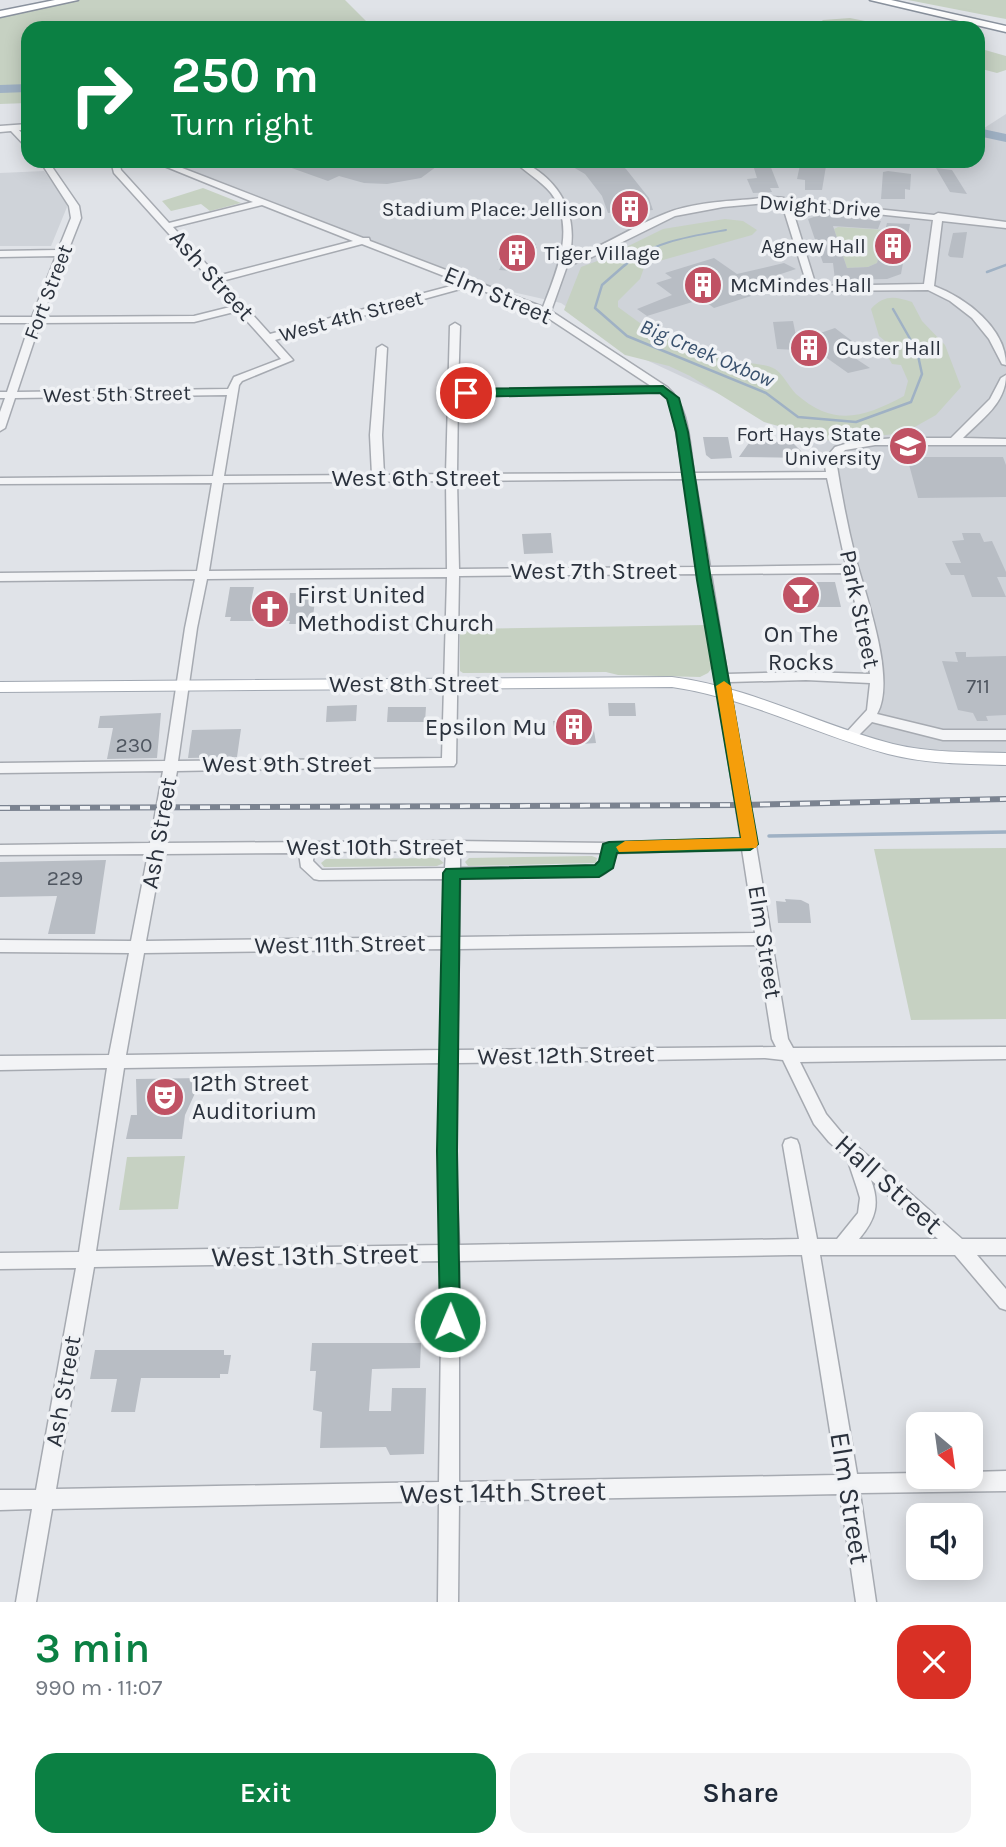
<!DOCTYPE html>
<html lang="en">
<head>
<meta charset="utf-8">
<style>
	:root { --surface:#fff; --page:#f2f2f3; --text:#1f2937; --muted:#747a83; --accent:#0b8043 }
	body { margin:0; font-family:Karla,sans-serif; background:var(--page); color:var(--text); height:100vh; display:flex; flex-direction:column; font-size:26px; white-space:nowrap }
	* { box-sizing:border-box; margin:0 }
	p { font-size:23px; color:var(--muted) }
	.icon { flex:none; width:38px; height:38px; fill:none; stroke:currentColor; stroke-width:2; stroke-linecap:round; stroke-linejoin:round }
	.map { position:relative; height:1602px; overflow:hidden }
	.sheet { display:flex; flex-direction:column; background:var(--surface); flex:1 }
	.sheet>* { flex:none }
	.banner { position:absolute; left:21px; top:21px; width:964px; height:147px; border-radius:21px; box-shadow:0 4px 18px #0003; background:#0b8043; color:#fff; overflow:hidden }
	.needle { width:46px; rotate:151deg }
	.buttons { position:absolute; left:906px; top:1412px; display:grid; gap:14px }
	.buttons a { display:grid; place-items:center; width:77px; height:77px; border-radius:14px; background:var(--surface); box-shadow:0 4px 18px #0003; font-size:35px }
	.pin { position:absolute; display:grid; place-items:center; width:60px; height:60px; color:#fff; margin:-30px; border:4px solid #fff; border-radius:50%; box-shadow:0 2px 7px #0007 }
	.me { position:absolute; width:77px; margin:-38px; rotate:1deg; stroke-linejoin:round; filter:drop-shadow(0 0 5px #0008) }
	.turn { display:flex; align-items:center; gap:24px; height:147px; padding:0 35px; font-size:32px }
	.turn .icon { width:91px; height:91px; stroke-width:2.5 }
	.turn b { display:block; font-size:49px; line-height:60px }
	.round { display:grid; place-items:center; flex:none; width:74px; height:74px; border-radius:21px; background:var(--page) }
	.overview { display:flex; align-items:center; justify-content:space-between; height:119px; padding:0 35px }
	h1 { font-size:42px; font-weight:600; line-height:52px; color:var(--accent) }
	.action { display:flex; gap:14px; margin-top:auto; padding:14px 35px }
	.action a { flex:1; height:80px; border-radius:21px; background:var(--accent); color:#fff; font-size:28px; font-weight:600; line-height:80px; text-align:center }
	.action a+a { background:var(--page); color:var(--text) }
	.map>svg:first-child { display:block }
</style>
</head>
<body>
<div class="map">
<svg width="1006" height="1602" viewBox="0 0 1006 1602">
	<rect width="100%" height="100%" fill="#e0e3e8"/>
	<path fill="#cfd3d9" d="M1006,114v644h-64l-91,-23 19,-18 4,-49 -44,-208 -42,-29 -62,-34 -84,-39 -81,-55 -88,-20 -314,-122h819v-29z
		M44,171l22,30 1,6 -16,39h-51v-73z"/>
	<path fill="#c6d1c2" d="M72,0h273l22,22 2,6h-341v75l-28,1v-90z
		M908,0h98v19l-11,-2z
		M850,18l15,3 -2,7h-50l10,-8z
		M978,48l28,8v14l-9,3 -19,-5z
		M203,188l38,15 -31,8 -9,-7 -30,7 -9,-10z
		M725,219l18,2 14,9 -5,5 -107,30 -5,14 -22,22v6l37,27 26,4 36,17h13c13,12 31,6 45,14 8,5 14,18 21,25 38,33 67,24 108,2l4,-15 -7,-16 -9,-1 -8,-14 1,-9 -6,-5 -8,-27c13,-14 23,-13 41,-7l10,19 23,24 16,42 -25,28 -32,18 -73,8 -67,-19 -74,-46 -21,-10 -44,-11 -61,-45 17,-43 19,-7 63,-31z
		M838,227l47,3 -8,33 -9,4 -21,1 -13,-39z
		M706,625l6,43 -4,5 -8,4 -82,-2 -12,-3 -143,1 -3,-2v-39l3,-3z
		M1006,848v171l-95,1 -37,-171z
		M592,856l5,2 -1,5 -128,3 -3,-4 4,-4z
		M438,858l6,5 -7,3 -113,1 -3,-4 5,-4z
		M185,1156l-7,53 -59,1 8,-53z"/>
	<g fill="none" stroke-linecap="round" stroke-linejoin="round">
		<path stroke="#9fb1c4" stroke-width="2" d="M624,266c26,-24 68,-30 102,-36"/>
		<path stroke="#9fb1c4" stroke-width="2.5" d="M626,264l-24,21 -7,23 32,28 139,57 32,24 58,5 55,-20 11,-28 -5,-23 -24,-42
			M987,272l19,-7"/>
		<path stroke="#9fb1c4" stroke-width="3.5" d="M769,836l237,-4"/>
		<path fill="#9fb1c4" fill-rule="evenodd" d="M28,84v8l-28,1v-8z
			M978,128l28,6v8l-28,-6z"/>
	</g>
	<path fill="#b8bdc4" d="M272,161h172l-23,17 -34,6 -23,-1 -25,-7 -11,5z
		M597,161h18l11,8 23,29 4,12 -11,1 1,3 -23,2 -2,-4 -10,1 -6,-17 -17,-22 -12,-7z
		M804,164l22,2 -4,24h-17v-10l-8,-1 3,-14z
		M753,165h17l9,23h-9l2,4 -19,1 -6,-14 10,-1z
		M936,168l16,2 15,24 -17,-2z
		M888,171l23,3 -1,16 -5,-1v10h-24l2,-27z
		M822,214l59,7 -3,8 -45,-3 14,42 21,-1 9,-4 10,-40 23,1 -9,50 -14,5 -52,1 -2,-17h-10l-15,-44z
		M967,232l-4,26 -13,-1 -2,-2 5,-22z
		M511,239l14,1 11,4 -1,3h2l-8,18 -13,-2 -4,8 -13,-1 5,-10h-7l5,-11 4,1z
		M714,258l23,16 47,-11 12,6 -58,19 13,8 -37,12 -12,-9 -55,17 -10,-7 35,-14 -16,-12 16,-5 -7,-5z
		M793,321l4,20 38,-13 17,13 -14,6 32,21 -22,5 -31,-22 -40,-2 -4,-27z
		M703,437h25l4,21 -21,1 -5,-4z
		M767,439l11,3 13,-1 17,17 -69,-1 12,-17 11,2z
		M907,457h96l3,8v32l-88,1z
		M551,533l2,20 -29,1 -2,-20z
		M962,533h18l4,9 8,-1 14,31v5h-9l9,20h-34l-8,-22h-13l-6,-12h16l-9,-22 12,-1z
		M793,582h42l6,25h-43z
		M230,587h24l-3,15h38l1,-9h26l-4,31h-23l1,-3h-60l1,-4h-6z
		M955,652h11v5l40,-1v59l-20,1 2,5h-11l-4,-8 -15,-3 -16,-49 16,1z
		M608,703h27l1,13h-27z
		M357,705l-1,16 -30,1 1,-16z
		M388,707h38l-1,15h-38z
		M161,713l-4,45 -50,1 6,-31h-15l2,-12z
		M592,719l4,24 -29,2 -2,-12h-10l-2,-12z
		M241,729l-4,28 -49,1 4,-28z
		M106,860l-11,74h-47l9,-38 -57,1v-35z
		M785,899l16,1 8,4 2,19h-33l-2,-22 10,1z
		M202,1078l-17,37 -3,24h-56l5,-24h6l-1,-36z
		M312,1343h109l-1,25 -48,1 -3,42h22l1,-23h34l-2,66 -34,1 -4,-8 -66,1 2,-36 -9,-2 3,-39h-6z
		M95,1350h129v5h7l-3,19h-8v4h-79l-6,34h-24l6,-33h-27z"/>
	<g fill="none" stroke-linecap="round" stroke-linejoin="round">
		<defs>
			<path id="minor" d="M28,124v6h-9l9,10v9l-17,-18 -11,1v-6z
				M40,161h8l31,45 2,12 -39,99 152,-1 40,-10 -120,-133 -3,-12h8l2,9 48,53 84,-21 -101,-41h12l199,77h6l1,3 173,66c13,-34 34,-80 8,-114 -11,-13 -26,-21 -37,-32 11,0 15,4 24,10 30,22 39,53 31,88 34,-12 64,-33 98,-46 24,-10 60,-12 86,-14 11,-1 28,-4 36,1l145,15 4,-2 68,9v6l-64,-7 -8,65c32,12 72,42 72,79l-4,-1 -13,-25 -17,-21 -22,-17 -22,-11 -119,1 -27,-87 -15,-1 -44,4 -48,9 -83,41 -25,9 -16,45 116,76c23,20 22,56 27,86l132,-1 -2,-12 11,-13 20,-6 42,-3h54l39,-39 11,-21 5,-3c0,28 -24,44 -43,63l43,1v6h-131l-30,5 -9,10c5,32 11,64 19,96 10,38 42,123 22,158l66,16h63v10h-63l-71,-18 -16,16 -5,2 -7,-5 23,-25 3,-27 -64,-3 -77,2 59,357 5,9 213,-1v12l-206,3 26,52 15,18 121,107h44v16h-29l29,34v21l-6,-2 -45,-53h-135l37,219 62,-1v4h52v-5l35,-1v20l-146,2 16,109h-20l-16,-108 -381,7 -1,101h-20l1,-101 -387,8 -16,93h-20l16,-93 -32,1v-20h36l40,-222 -76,1v-16l79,-1 28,-184 -107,2v-14l109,-1 20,-102 -129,-1v-12l131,1 17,-87 -148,1v-10l150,-2 13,-72 -163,2v-10l165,-2 20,-133 10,-49 -195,2v-8l197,-2 15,-88 -212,1v-6l213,-2 14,-81 -212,3 -10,30 -5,3v-19l5,-14h-5v-6h7l23,-69h-30v-6h32l24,-61 -56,1v-6l58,-1 13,-32 -2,-12zM262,205l91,36 -136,35 -44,-49zM791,205l142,15 -9,64 -108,2zM362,244l100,39 -192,51 -48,-53zM471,286l71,28 109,72 -193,4 2,-64 -5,-3 -5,3 -4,148 -62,1 -2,-40 5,-87 -5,-3 -5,3 -7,87 2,40 -148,1 15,-91 3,-4 51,-21 -18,-20zM238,311l43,48 -47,18 -6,12 -211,3 23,-69 154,-1zM660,392l8,7 4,8 11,66 -226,1 1,-78zM827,478l19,87 -136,2 -15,-88zM684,479l14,88 -239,2 -2,-88zM446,481l1,88 -238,2 14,-88zM847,573l17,63 6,38 -64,-2 -79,2 -16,-100zM699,574l42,265 -132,4 -156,-2 -289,2 13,-72 277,-5 2,-3 3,-187zM447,577l-5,181 -264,3 19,-133 10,-49zM742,849l13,84 -296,4 1,-59 139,-2c11,-3 15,-12 17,-23zM446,851l-1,17 -123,2 -9,-9 1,-9zM460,851l141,2 -1,8 -5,5 -135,2zM299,853l2,14 13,12 5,1 126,-1 -1,58 -298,4 16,-87zM757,945l15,94 4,8 -319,3 2,-101zM443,949l-2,101 -315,5 18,-102zM765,1058l18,2 31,64 15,18 18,16 10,30 3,10 -2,15 -21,26h-20l-18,-94 -2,-5 -6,-2 -6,2 -2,5 16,94 -340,6 -4,-94 2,-88zM441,1063l-2,88 2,94 -345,6 28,-183zM871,1180l67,59h-79c17,-20 21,-35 12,-59zM790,1255h12l35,220 -378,7v-221zM442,1261l-3,221 -383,7 38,-222z"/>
			<path id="major" d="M672,677c82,11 144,47 221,67 37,9 75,8 113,9v12c-40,-1 -79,-1 -118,-11 -74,-20 -140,-56 -216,-67l-672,5v-10z"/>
			<path id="highway" d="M55,0h23l-78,17v-6z
				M870,0h21l115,26v6z"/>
		</defs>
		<use href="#minor" stroke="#a6aab1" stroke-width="3"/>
		<use href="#major" stroke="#a1a8b2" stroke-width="2"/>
		<use href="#highway" stroke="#89919d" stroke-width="3"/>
		<use href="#minor" fill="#f3f4f6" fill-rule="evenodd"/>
		<use href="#major" fill="#fff" fill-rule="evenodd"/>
		<use href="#highway" fill="#fff" fill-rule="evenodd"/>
		<defs>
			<path id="rail" d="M0,808l743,-3 263,-6"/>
		</defs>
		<use href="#rail" stroke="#7b8390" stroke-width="6"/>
		<use href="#rail" stroke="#f0f2f5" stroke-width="3.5" stroke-dasharray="10" stroke-linecap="butt"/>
	</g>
	<path fill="#0b8043" stroke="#07532c" stroke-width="2" d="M663,386l16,12 9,34 23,148 47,264 -8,6 -133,3 -4,15 -14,9 -139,2 -3,272 3,171 -3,7 -7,3 -7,-3 -3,-7 -3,-171 6,-278 3,-4 149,-4 4,-4 4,-17 6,-2 132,-4 -44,-258 -21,-148 -9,-33 -7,-6 -194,4 -6,-4 6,-4z"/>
	<path fill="#f59e0b" d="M724,681l7,5 27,158 -2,4 -137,4 -3,-5 9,-6 116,-3 -25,-152z"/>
	<defs>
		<symbol id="building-disc" viewBox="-11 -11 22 22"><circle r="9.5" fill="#c05264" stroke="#f0f2f5"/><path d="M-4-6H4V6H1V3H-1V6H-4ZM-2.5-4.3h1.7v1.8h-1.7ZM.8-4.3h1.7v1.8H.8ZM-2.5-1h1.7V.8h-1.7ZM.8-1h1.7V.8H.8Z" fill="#fff"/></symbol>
		<symbol id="university-disc" viewBox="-11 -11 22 22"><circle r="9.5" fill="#c05264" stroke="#f0f2f5"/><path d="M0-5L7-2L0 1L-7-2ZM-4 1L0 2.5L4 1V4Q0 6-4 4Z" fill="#fff"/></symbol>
		<symbol id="bar-disc" viewBox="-11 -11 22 22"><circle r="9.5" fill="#c05264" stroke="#f0f2f5"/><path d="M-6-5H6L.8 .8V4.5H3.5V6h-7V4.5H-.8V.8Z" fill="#fff"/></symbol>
		<symbol id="church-disc" viewBox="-11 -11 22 22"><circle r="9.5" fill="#c05264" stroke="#f0f2f5"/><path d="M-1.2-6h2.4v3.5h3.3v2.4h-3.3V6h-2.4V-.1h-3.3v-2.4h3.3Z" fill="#fff"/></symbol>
		<symbol id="theatre-disc" viewBox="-11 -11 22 22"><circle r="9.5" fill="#c05264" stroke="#f0f2f5"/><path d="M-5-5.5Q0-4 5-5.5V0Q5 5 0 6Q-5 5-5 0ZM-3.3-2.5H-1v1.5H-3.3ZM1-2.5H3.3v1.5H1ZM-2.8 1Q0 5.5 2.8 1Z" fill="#fff"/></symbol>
	</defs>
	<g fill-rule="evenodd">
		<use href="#building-disc" x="608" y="187" width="44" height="44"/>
		<use href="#building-disc" x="871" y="224" width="44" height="44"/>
		<use href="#building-disc" x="495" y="231" width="44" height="44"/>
		<use href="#building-disc" x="681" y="263" width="44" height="44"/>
		<use href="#building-disc" x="787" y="326" width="44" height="44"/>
		<use href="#university-disc" x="886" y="424" width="44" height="44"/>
		<use href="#bar-disc" x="779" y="573" width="44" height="44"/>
		<use href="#church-disc" x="248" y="587" width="44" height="44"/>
		<use href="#building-disc" x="552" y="705" width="44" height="44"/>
		<use href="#theatre-disc" x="143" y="1075" width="44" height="44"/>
	</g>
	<g text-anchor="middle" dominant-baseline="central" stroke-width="7" stroke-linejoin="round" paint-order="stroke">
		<g font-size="21" fill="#2b323d" stroke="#f0f2f5">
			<text transform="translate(820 206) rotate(4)">Dwight Drive</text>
			<text transform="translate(48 292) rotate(-69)">Fort Street</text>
			<text transform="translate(351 316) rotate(-15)">West 4th Street</text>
			<text transform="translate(117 394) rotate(-1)">West 5th Street</text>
		</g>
		<g font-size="21" fill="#2b323d" stroke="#f0f2f5" text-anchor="end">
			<text x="603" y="209">Stadium Place: Jellison</text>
			<text x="866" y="246">Agnew Hall</text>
			<text x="544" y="253" text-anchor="start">Tiger Village</text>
			<text x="730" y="285" text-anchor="start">McMindes Hall</text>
			<text x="836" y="348" text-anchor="start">Custer Hall</text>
			<text x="881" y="434">Fort Hays State<tspan x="881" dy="24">University</tspan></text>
		</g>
		<g font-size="21" font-style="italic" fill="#39516d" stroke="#f0f2f5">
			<text transform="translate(707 353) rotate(23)">Big Creek Oxbow</text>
		</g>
		<g font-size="21" fill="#4e555f">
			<text x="978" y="686">711</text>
			<text x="134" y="745">230</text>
			<text x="65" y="878">229</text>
		</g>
		<g font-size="24" fill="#2b323d" stroke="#f0f2f5">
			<text transform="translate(212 275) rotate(48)">Ash Street</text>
			<text transform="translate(498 295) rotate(23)">Elm Street</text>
			<text x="416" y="478">West 6th Street</text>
			<text x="594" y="571">West 7th Street</text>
			<text transform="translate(860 609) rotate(78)">Park Street</text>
			<text x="414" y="684">West 8th Street</text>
			<text x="287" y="764">West 9th Street</text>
			<text transform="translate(159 833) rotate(-80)">Ash Street</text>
			<text x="375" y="847">West 10th Street</text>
			<text transform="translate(765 942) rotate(81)">Elm Street</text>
			<text transform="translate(340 944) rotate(-1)">West 11th Street</text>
			<text transform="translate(566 1055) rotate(-1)">West 12th Street</text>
			<text transform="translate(63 1391) rotate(-80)">Ash Street</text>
		</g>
		<g font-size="24" fill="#2b323d" stroke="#f0f2f5" text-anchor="start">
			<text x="297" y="595">First United<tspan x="297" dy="28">Methodist Church</tspan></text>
			<text x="801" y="634" text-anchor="middle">On The<tspan x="801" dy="28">Rocks</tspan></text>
			<text x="547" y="727" text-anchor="end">Epsilon Mu</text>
			<text x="192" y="1083">12th Street<tspan x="192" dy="28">Auditorium</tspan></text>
		</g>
		<g font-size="28" fill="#2b323d" stroke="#f0f2f5">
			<text transform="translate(889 1184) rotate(42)">Hall Street</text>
			<text transform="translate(315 1255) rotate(-1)">West 13th Street</text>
			<text transform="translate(503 1492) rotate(-1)">West 14th Street</text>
			<text transform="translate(850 1498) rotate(81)">Elm Street</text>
		</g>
	</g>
</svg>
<div class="buttons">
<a><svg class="needle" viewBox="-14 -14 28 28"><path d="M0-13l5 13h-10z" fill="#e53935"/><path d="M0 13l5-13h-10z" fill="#747a83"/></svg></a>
<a><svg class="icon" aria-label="sound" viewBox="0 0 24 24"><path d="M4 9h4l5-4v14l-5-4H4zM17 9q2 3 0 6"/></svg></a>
</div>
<div class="pin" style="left:466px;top:393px;background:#d93025"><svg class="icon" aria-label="arrive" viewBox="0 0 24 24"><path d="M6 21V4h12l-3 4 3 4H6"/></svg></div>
<svg class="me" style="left:450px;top:1322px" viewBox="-20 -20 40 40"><circle r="17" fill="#0b8043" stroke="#fff" stroke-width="3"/><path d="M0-11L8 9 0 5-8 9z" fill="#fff"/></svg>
<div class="banner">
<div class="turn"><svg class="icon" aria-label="right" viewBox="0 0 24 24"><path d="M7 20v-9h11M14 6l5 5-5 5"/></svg><div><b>250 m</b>Turn right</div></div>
</div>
</div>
<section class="sheet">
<div class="overview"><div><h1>3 min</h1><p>990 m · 11:07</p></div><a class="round" style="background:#d93025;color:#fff"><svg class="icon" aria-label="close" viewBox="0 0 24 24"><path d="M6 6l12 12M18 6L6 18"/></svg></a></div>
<div class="action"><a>Exit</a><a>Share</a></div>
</section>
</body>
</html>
